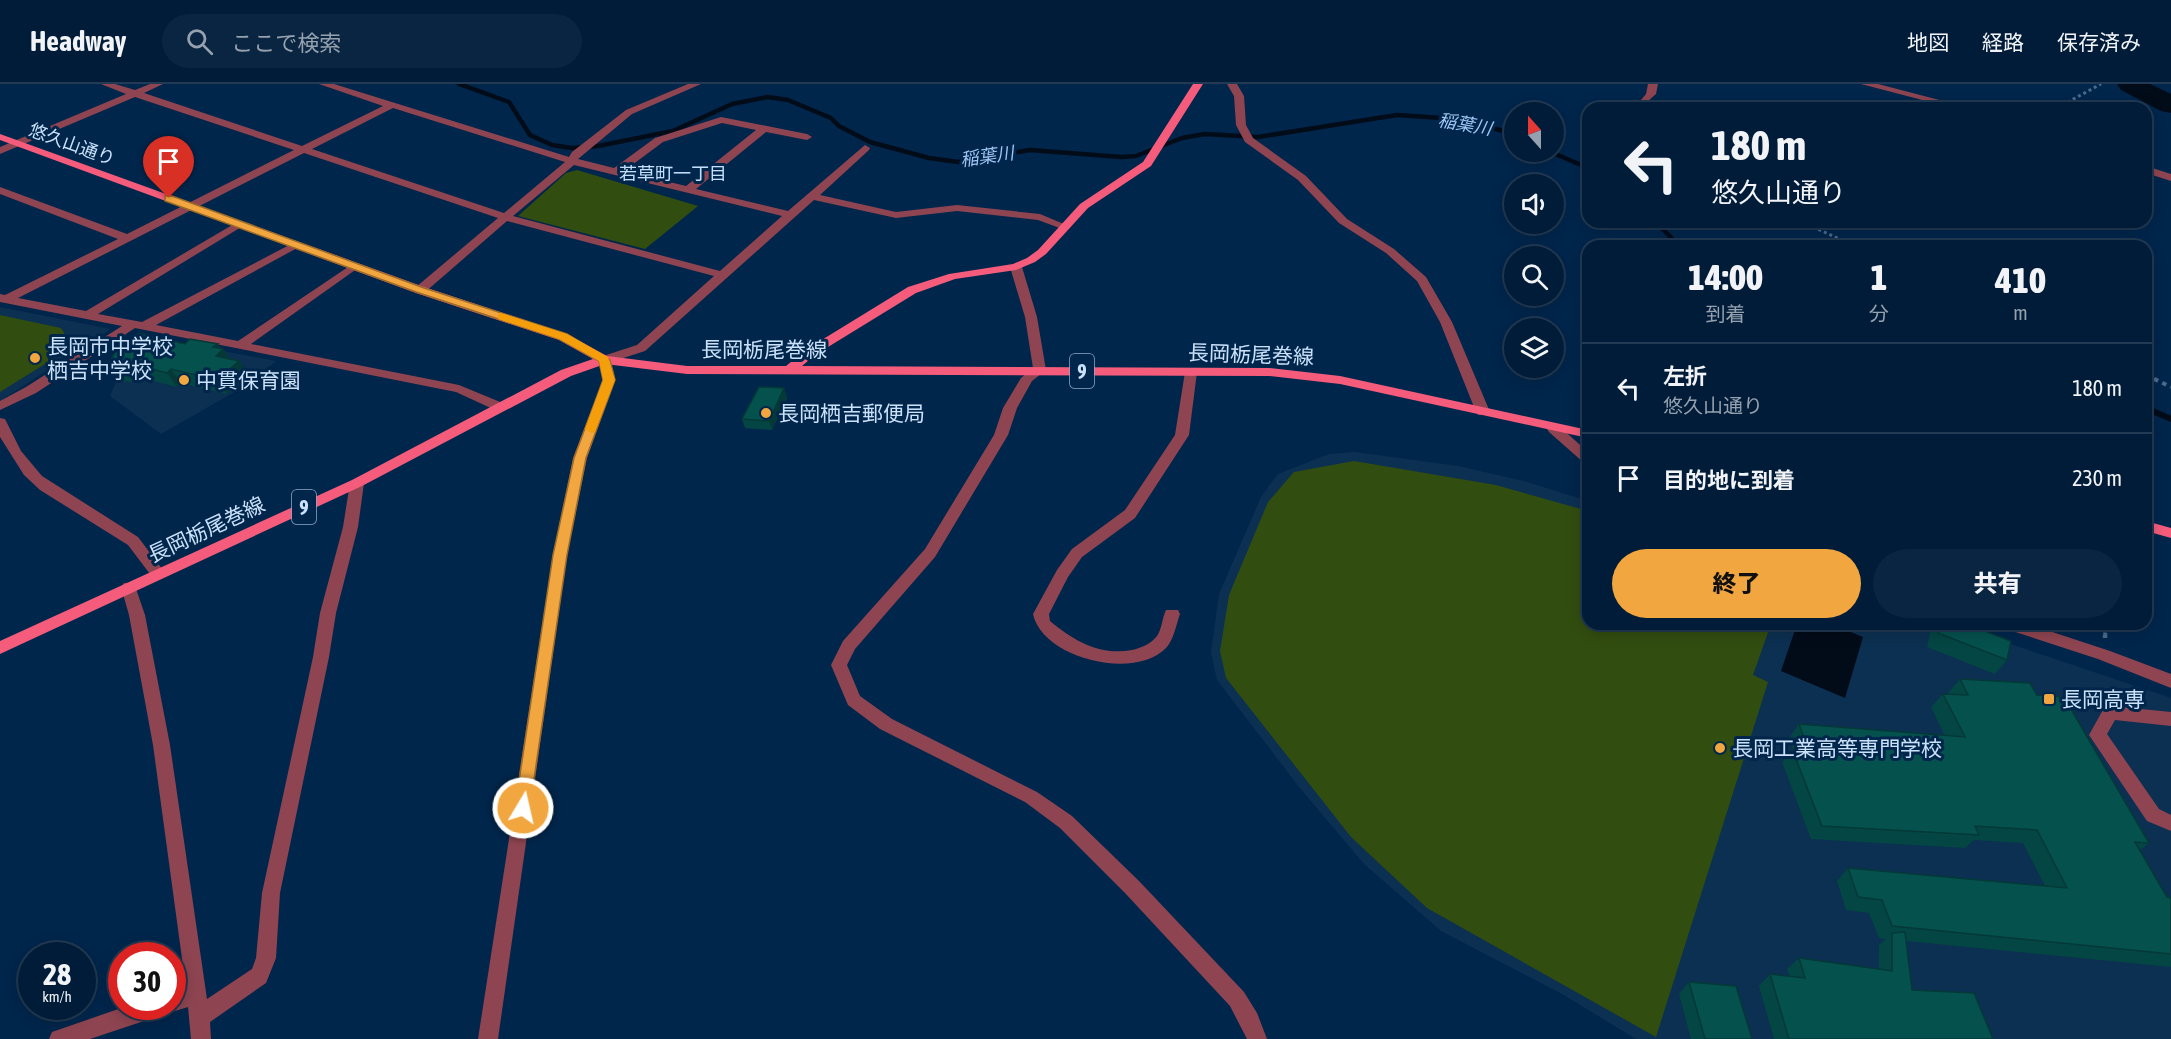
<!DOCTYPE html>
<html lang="ja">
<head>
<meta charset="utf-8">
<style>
	:root { --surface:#001c39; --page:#0a2541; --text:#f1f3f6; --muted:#95a1ae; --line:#223a53; --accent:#f1a63f }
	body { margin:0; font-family:"Asap Condensed","Noto Sans JP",sans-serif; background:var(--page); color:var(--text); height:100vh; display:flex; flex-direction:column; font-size:22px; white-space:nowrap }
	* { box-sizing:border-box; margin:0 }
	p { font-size:20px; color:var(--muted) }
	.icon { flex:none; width:33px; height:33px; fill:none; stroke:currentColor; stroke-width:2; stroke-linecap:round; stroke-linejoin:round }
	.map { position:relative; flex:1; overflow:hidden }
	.sheet { position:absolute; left:1582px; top:156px; width:570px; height:390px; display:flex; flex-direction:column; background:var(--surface); border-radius:18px; box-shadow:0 3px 15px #0003,0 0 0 2px var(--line) }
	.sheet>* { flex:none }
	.banner { position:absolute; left:1582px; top:18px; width:570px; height:126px; border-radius:18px; box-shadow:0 3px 15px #0003,0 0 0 2px var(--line); background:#001c39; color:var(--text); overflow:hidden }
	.needle { width:39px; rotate:339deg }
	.fabs { position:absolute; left:1504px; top:18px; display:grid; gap:12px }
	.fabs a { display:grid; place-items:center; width:60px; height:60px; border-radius:50%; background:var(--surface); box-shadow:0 3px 15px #0003,0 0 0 2px var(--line); font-size:30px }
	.speed { position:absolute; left:18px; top:858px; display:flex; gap:12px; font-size:30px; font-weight:700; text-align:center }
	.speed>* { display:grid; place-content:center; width:78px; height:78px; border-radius:50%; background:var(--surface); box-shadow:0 3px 15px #0003,0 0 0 2px var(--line); line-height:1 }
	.speed small { font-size:15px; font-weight:400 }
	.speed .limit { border:9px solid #d22; background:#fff; color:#111 }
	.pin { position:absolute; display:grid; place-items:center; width:51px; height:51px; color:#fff; margin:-62px -26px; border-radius:50% 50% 50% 0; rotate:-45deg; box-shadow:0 0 6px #0007 }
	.pin .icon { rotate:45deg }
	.me { position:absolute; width:66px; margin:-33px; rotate:9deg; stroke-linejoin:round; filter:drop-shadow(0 0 4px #0008) }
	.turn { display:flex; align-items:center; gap:21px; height:126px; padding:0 30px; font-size:27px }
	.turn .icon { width:78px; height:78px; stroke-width:2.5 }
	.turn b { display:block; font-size:42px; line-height:51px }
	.eta { display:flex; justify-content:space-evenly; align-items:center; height:102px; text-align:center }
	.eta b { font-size:36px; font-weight:800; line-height:42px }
	.action { display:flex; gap:12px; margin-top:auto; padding:12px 30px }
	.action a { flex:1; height:69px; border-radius:36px; background:var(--accent); color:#111; font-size:24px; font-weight:800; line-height:69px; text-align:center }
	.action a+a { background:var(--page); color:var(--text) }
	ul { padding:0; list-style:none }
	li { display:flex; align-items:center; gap:18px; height:90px; padding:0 30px; border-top:2px solid var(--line) }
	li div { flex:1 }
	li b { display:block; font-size:22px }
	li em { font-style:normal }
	header { display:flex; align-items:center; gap:36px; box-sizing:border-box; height:84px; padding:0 30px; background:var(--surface); border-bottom:2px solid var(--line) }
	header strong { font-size:28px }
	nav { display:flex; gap:33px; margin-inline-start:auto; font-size:21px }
	.search { width:420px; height:54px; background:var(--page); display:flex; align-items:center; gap:15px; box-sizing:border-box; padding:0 21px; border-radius:33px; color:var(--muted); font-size:22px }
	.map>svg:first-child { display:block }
</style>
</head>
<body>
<header>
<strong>Headway</strong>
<div class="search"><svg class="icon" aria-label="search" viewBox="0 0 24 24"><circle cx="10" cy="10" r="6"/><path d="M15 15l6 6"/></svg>ここで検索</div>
<nav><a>地図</a><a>経路</a><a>保存済み</a></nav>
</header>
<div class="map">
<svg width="2171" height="955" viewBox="0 0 2171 955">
	<rect width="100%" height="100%" fill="#00264c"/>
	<path fill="#0c3051" d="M0,223l111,22 -111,72z
		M137,250l33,7 106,20 -31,25 -84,48 -51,-38z
		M1355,368l103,14 66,15 64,20v123h363l220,74v341h-535l-74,-45 -121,-63 -77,-67 -65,-77 -82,-107 -6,-27 8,-59 42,-97 17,-23 51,-20z"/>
	<path fill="#324d10" d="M577,86l121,36 -53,43 -127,-33 48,-43z
		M0,231l61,13 5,8 -5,18 -61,38z
		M1354,377l142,24 92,26v113h183l-18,51 15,7 -112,355 -229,-129 -76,-71 -125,-159 -6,-27 9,-56 39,-93 26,-30z"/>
	<path fill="#020b18" d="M1797,540h34l32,13 -18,61 -64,-27z"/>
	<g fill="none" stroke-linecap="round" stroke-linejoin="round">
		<path stroke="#020b18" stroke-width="4.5" d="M459,0l50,18 21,33 22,10 20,3 26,-2 75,-15 59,-27 36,-7 20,3 43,18 8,8 31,16 59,16 29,4 72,-12 91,7 15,-1 46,-18 23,-4 53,3 139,-22 60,4 58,15
			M1551,68l37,16
			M1656,138l23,24"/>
		<path stroke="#020b18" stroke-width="6" d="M2146,324l25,11"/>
		<path fill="#020b18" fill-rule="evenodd" d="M2117,0h33l21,10v19l-10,-2 -40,-21z"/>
		<path stroke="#4b6b8c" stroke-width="3" stroke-dasharray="3 3" stroke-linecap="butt" d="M2057,24l44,-24
			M1802,138l53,24"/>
		<path stroke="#4b6b8c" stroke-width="4" stroke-dasharray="4.5 4.5" stroke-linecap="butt" d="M2146,291l25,12
			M2105,553l1,-13"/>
		<path stroke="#4b6b8c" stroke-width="4.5" stroke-dasharray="5 5" stroke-linecap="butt" d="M2105,554v-3"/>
		<path fill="#8e4551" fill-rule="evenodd" d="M101,0h14l20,6 15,-6h13l-19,9 158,53 81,-40 -64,-22h15l235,73 3,-5 54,-42 62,-26h13l-69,30 -54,45 36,9 41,-30 66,-21 86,17 5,3 -5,3 -41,-8 -70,57 92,22 77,-66 5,3 -1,2 -49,45 76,17 61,-7 83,9 31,13 -6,3 -27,-10 -81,-9 -61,7 -82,-18 -169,151 -34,11 4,18 -28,78 -20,97 -69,484h-20l75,-484 20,-97 30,-78 -5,-20 2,-3 37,-12 77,-69 -207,-55 -83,72h-8v-6l82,-69 -194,-65 -286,145 68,13 153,-90 6,3 -2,2 -145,88 44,8 153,-80 6,3 -2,2 -143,78 82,16 116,-78 4,1v4l-107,76 208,41 46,19 2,3 -2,3h-10l-39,-18 -321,-64 -99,65 -36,17v-9l26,-14 96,-61 -122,-24v-8l5,1 113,-56 -118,-45v-7l127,47 167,-84 -159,-53 -135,57v-7l126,-53zM393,24l172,54 -61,51 -192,-64zM722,39l34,7 -70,56 -62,-15 39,-29zM574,81l208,51 -62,55 -207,-55z
			M1227,0h10l7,12 2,29 7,13 53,38 41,43 47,30 32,28 26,45 38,90 -2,3h-10l-2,-3 -36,-90 -23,-41 -31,-28 -47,-30 -41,-43 -53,-38 -9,-17 -2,-29z
			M1648,0h10l-2,10 -10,9 -5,-3 5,-6z
			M1861,0h17l92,24h-17z
			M2146,82l25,8v7l-25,-8z
			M1016,180l6,3 15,50 9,53 -14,11 -15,27 -9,27 -73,122 -80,92 -8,16 13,31 32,23 145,73 35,24 67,65 105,111 13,21 10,26h-20l-17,-33 -105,-113 -65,-65 -35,-26 -145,-73 -32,-24 -17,-40 12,-24 82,-92 69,-114 9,-27 18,-30 12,-10 -8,-51 -15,-50z
			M1191,284l6,4 -8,63 -54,83 -53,39 -14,20 -19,37 1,7c24,20 50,35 82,29 9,-2 19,-6 25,-14 5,-7 5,-18 9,-26h12l2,4c-4,11 -6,25 -14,34 -32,33 -124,10 -133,-34l24,-44 15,-21 53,-39 50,-75 10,-63z
			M0,334l5,1 16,32 21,25 96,61 25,33 3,4 -3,4h-10l-25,-33 -88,-55 -16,-15 -24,-38z
			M1554,341l5,1 29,26v12l-5,-2 -34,-30 -2,-3 2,-3z
			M357,394l7,5 -6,44 -22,86 -7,44 -49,236 -4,65 -10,25 -56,39 1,17h-20l-3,-32 -16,5 -5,-2 -8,6 -69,23h-41l3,-7 75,-26h45v-14l14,-4 -33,-243 -24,-130 -8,-28 3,-4h10l11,32 25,130 37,254 45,-30 4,-11 6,-65 51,-236 7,-44 23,-86 7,-44z
			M2001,540h27l82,27 61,23v14l-73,-29 -95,-31z
			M2110,622l61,6v14l-56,-6 -8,14 52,75 12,6v16l-24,-10 -58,-86 15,-27z"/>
		<path fill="#f55c7c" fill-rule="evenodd" d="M1193,0h10l-52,82 -63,42 -42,46 -11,8 -19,8 -61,9 -39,14 -101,62 -13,11 467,2 71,8 248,54v8l-248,-54 -71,-8 -582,-2 -82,-10 -34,12 -209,110 -362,168v-13l352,-161 209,-110 32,-11 -34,-19 -143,-47 -416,-153v-6l424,153 143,47 40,22 80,10h99l21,-17 101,-62 41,-13 64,-10 14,-6 11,-8 42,-46 63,-42z
			M2146,437l25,7v10l-25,-7z"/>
	</g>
	<path fill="#044643" d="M185,260l38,5 6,10 10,2 9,14 -21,19 -46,-11 -4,4 -35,-9 -6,4 -18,-1 -11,-14z
		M784,304l3,10 -15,32 -27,-2 -3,-9z
		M1935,540h31l41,36 -12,14 -68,-27 4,-18z
		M1960,595l77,16 112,148 -9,7 27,47 4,1v69l-265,-26 6,49 81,49h-219l-15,-53 11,-12 20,2 -3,-7 12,-11 80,11v-24l7,-6 -7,-1 -10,-25 -23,-3 -9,-29 11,-13 197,18 -22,-43 -49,-3 -9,8 -154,-9 -29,-77 11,-13 -4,-11 10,-14 146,12 -14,-29 12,-13h6l-1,-1z
		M1689,898l63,57h-61l-12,-45z"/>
	<path fill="#043937" d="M218,260l4,6 1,-1 9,14 -16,-7 -3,-9z
		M239,277l9,14 -21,19 -10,-14z
		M132,280l10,14 -6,4 -10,-14z
		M171,285l10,14 -4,4 -10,-14z
		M784,304l3,10 -15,32 -3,-9z"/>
	<path fill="#05514e" stroke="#043937" stroke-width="1.5" d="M139,249l46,11 5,-5 28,5 -5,3 10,2 -7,7 23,5 -22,19 -46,-11 -4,4 -35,-9 -6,4 -19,-1 10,-18z
		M759,303l25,1 -15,33 -27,-2z
		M1940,540h26l45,17 -4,19 -69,-27z
		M1960,595l70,4 7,12 27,2 85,146 -14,-1 32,55 4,1v56l-279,-28 -10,-26 -24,-3 -10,-29 219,20 -30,-58 -62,-4 4,9 -157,-9 -30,-77h16l-9,-25 166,13 -22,-43 25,1z
		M1905,848l7,58 62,3 19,46h-204l-19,-65 35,4 -6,-20 93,13v-38z
		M1689,898l47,4 16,53h-47z"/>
	<path fill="#f1a63f" stroke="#9d6c29" stroke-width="1.5" d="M165,112h7l252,92 143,46 43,26 5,20 -29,78 -19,97 -38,258 -6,2 -6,-2 -2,-5 38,-253 21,-97 29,-78 -4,-19 -40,-22 -143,-47 -251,-91z"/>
	<path fill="#f59e0b" d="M501,229l66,21 41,23 7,23 -20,52 -4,1 -6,-4 18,-49 -4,-19 -40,-22 -61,-20v-5z"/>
	<g fill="#f1a63f" stroke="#00264c" stroke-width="2">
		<circle cx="35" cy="274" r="6"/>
		<circle cx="184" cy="296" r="6"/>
		<circle cx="766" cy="329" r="6"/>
		<rect x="2043" y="609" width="12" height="12" rx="3"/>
		<circle cx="1720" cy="664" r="6"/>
	</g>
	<g text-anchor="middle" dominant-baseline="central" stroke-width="6" stroke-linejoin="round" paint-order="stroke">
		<g font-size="18" font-style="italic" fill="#9ec7f4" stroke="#00264c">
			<text transform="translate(1465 40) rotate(10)">稲葉川</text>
			<text transform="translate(987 72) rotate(-8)">稲葉川</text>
		</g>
		<g font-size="18" fill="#cbe1fa" stroke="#00264c">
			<text transform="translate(72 60) rotate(20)">悠久山通り</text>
		</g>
		<g font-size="18" fill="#c5e0fd" stroke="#00264c">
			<text x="673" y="89">若草町一丁目</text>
		</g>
		<g fill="#00264c" stroke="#8ea9c6" stroke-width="1.5">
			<rect x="1070" y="270" width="24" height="34" rx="4.5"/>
			<rect x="292" y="406" width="24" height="34" rx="4.5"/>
		</g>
		<g font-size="20" font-weight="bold" fill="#cbe1fa">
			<text x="1082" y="287">9</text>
			<text x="304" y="423">9</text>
		</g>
		<g font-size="21" fill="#cbe1fa" stroke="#00264c" text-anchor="start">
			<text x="47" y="262">長岡市中学校<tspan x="47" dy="24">栖吉中学校</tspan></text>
			<text x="196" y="296">中貫保育園</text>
			<text x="778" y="329">長岡栖吉郵便局</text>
			<text x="2061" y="615">長岡高専</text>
			<text x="1732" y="664">長岡工業高等専門学校</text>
		</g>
		<g font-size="21" fill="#cbe1fa" stroke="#00264c">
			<text x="764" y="265">長岡栃尾巻線</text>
			<text transform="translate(1251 270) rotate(2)">長岡栃尾巻線</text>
			<text transform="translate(206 445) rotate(-25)">長岡栃尾巻線</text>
		</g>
	</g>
</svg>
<div class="fabs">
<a><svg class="needle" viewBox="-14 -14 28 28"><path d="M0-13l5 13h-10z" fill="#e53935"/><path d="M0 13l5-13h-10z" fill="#95a1ae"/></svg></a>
<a><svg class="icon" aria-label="sound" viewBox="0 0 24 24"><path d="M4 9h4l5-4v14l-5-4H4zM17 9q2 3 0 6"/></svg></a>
<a><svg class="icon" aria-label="search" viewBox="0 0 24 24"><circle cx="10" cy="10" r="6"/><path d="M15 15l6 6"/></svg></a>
<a><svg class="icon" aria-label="layers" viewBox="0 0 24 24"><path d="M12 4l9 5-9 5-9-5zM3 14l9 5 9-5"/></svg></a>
</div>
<div class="speed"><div>28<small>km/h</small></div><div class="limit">30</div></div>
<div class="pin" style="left:169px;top:114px;background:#d93025"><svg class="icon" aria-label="arrive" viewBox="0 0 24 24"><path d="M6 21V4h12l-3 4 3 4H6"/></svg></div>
<svg class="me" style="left:523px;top:724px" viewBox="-20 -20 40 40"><circle r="17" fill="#f1a63f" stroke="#fff" stroke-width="3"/><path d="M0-11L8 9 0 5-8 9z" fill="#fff"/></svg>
<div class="banner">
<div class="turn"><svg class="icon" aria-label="left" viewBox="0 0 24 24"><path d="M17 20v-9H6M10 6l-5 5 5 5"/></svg><div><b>180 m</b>悠久山通り</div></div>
</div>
<section class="sheet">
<div class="eta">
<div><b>14:00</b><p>到着</p></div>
<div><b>1</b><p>分</p></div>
<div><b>410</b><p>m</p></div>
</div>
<ul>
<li><svg class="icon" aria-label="left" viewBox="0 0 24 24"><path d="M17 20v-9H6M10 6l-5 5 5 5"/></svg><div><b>左折</b><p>悠久山通り</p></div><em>180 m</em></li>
<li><svg class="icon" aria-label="arrive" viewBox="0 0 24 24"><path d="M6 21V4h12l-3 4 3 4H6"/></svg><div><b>目的地に到着</b></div><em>230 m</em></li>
</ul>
<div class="action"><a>終了</a><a>共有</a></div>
</section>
</div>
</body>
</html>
